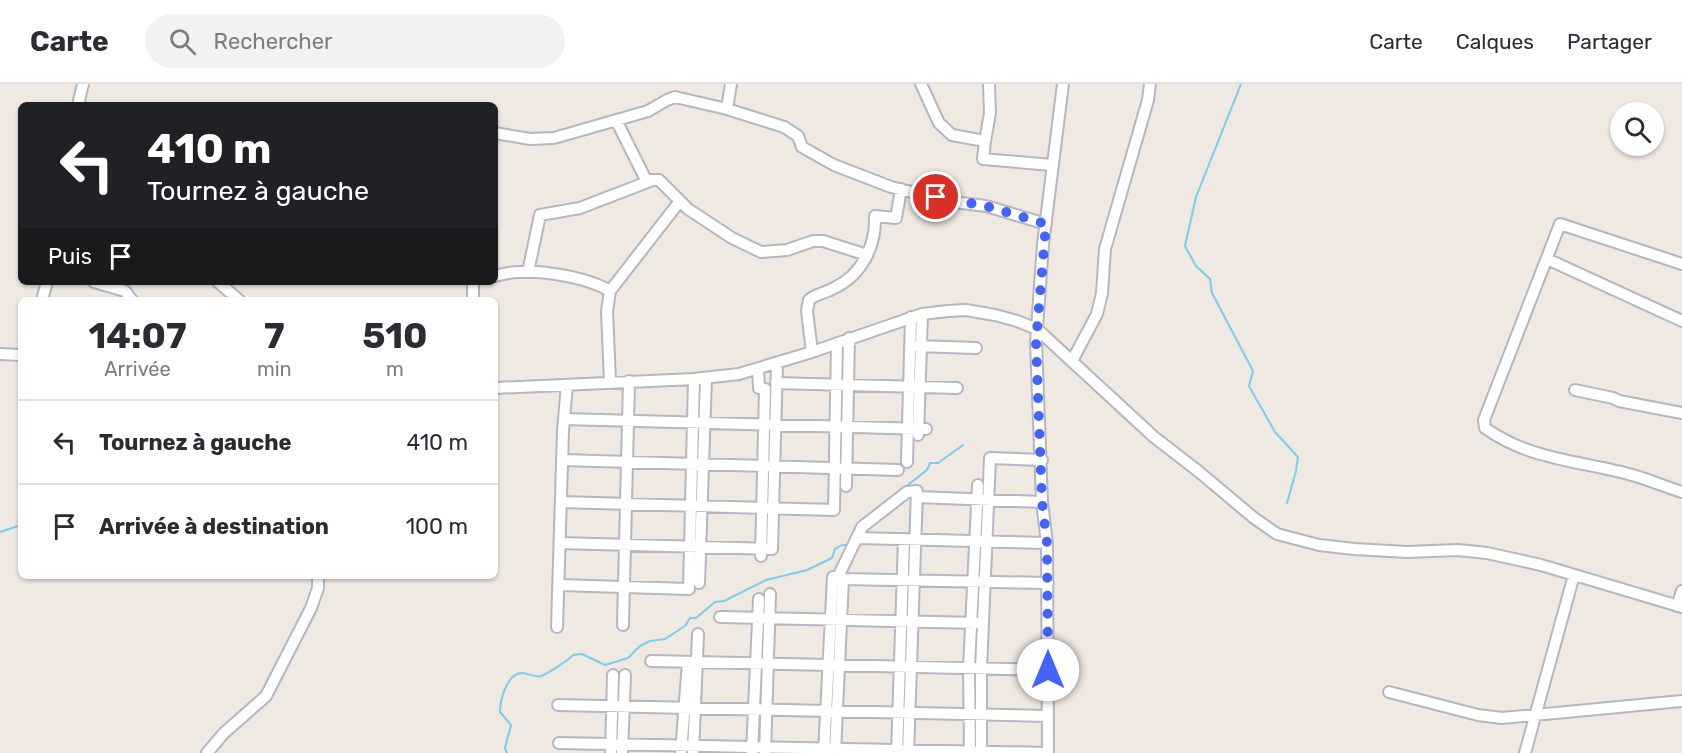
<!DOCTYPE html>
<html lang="fr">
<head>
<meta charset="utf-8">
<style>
	:root { --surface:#fff; --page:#f2f2f3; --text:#2b2b33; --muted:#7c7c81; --line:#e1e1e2 }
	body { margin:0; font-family:Rubik,sans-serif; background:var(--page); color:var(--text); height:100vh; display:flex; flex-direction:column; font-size:22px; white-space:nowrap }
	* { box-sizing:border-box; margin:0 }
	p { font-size:20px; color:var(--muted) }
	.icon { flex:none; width:33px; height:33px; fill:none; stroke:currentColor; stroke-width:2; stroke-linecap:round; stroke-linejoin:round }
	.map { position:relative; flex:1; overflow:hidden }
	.side { position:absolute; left:18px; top:213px; width:480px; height:282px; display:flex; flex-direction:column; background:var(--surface); border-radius:9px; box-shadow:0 2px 4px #0004 }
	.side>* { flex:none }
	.top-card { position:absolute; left:18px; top:18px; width:480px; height:183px; border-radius:9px; box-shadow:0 2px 4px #0004; background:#202124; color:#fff; overflow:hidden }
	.tools { position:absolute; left:1610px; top:18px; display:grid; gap:12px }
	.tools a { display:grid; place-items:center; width:54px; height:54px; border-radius:50%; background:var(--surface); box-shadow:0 2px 4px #0004; font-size:30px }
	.pin { position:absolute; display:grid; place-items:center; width:51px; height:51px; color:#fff; margin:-26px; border:3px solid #fff; border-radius:50%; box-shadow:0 2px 6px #0007 }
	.me { position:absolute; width:66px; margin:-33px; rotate:0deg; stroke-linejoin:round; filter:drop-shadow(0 0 4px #0008) }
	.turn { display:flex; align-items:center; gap:21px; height:126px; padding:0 30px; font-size:27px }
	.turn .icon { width:78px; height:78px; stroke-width:2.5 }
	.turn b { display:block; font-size:42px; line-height:51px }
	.then { display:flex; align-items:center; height:57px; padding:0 30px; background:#0003; gap:12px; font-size:22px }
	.eta { display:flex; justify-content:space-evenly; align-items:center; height:102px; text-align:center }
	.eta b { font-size:36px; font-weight:700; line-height:42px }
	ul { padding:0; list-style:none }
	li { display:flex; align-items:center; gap:18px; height:84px; padding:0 30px; border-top:2px solid var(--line) }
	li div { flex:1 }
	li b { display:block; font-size:22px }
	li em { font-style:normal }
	header { display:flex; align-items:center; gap:36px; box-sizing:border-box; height:84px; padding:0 30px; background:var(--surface); border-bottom:2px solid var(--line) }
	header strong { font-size:28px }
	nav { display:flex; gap:33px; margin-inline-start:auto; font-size:21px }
	.search { width:420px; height:54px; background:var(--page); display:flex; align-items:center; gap:15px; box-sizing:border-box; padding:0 21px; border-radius:33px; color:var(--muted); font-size:22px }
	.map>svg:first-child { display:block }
</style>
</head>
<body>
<header>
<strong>Carte</strong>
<div class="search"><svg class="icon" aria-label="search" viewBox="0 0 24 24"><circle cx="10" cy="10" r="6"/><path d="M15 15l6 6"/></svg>Rechercher</div>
<nav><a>Carte</a><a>Calques</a><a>Partager</a></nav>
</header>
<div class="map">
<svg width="1682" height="669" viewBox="0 0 1682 669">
	<rect width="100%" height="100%" fill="#efe9e1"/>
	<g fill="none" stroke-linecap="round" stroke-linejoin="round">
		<path stroke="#75cff0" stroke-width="2" d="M1241,0l-45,113 -11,49 11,20 14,13 2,14 41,78 -4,15 26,46 23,25 -2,14 -9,32
			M904,404l23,-18 3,-7h8l25,-18
			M0,448l21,-7
			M507,669l-2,-5 6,-23 -11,-13c0,-12 7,-39 22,-39 6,0 12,5 19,3 6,-2 28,-16 32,-21l9,-1 23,11 23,-7 12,-12 10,-5 15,-2 20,-13 5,-8h6l19,-16 9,-1 42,-21 41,-10 25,-12 3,-9 7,-4h6"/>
		<defs>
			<path id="minor" d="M921,0l18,39 13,12 33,6 -2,18 69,6
				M78,21l5,-21
				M727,25l4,-25
				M616,36l30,60h13l29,29 44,29 29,14 26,-2 26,-9h10l44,14
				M495,49l35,6 24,-1 94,-27 19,-11 8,-3 52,12 57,18 14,9 4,11 32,18 57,22 62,15 33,4 60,18
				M985,57l5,-28 -1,-29
				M1547,175l135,62
				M1682,180l-122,-40 -76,196 1,8c41,29 84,32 131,43 22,4 44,14 66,21
				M528,188l12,-57 40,-7 70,-27
				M495,192c8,-2 16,-4 23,-4 26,-2 71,6 92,19
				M94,198l31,9 7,9
				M218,198l21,18
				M473,198v18
				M42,216l5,-18
				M916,262l60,2
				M812,268l-5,-41 2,-11c6,-6 17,-7 25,-12 28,-13 42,-42 41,-72l21,2 5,-29
				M0,270l21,1
				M1072,277l25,-47 5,-21 3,-44 43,-149 2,-16
				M758,285l1,19 6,1 -4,167
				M610,298l-3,-71 3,-20 70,-90
				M776,299l181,5
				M495,304l199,-9 45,-5 73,-22 110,-38 26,-3 18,-1 29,5 22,6 20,8 117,108 44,34 56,47 23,16 42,11 35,4 53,3 51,-2 29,3 54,12 141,42
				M1575,306l38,8 6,3 63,12
				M564,335l362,10
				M918,351l4,-121
				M562,376l336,10
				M907,378l4,-145
				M846,402l3,-148
				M917,413l125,5
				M561,418l273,8 3,-167
				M859,454l188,5
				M560,459l212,6 5,-185
				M838,493l24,-50 45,-35 10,-1 -9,262
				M699,499l7,-205
				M559,501l130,4 5,-210
				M1677,522l5,-15
				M720,533l257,6
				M623,541l6,-244
				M557,543l6,-196 4,-46
				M651,577l397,9
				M1389,608l89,23 24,3 180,-17
				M558,621l490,11
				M559,659l489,10
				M752,668l7,-153
				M207,669l17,-20 42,-37 45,-88 7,-20v-12
				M611,669l2,-78
				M622,669l3,-78
				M681,669l7,-91
				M693,669l5,-119
				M765,669l5,-159
				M824,669l9,-176 10,2 205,4
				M835,669l8,-174
				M897,669l7,-214
				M970,669l-1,-85 9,-183
				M981,669v-84l9,-211 52,2
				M1048,669l-1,-210 -5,-41 -6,-160 7,-98 20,-160
				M1525,669l49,-178"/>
		</defs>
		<use href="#minor" stroke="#b4b7c1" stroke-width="14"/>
		<use href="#minor" stroke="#fff" stroke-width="10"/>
	</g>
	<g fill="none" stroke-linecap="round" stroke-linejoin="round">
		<path stroke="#4264fb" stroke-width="10" stroke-dasharray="0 18" d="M936,113l50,9 60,18 -10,118 6,160 5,41 1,127"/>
	</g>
</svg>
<div class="tools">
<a><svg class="icon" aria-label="search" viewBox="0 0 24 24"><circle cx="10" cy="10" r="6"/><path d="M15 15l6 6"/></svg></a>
</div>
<div class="pin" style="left:936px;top:113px;background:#d93025"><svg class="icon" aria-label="arrive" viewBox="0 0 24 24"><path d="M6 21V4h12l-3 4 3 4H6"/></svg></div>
<svg class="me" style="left:1048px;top:586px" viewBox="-20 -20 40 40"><circle r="19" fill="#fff"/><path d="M0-13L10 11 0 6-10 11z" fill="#4264fb"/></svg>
<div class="top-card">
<div class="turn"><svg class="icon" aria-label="left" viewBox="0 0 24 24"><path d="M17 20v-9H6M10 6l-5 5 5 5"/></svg><div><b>410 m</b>Tournez à gauche</div></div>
<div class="then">Puis<svg class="icon" aria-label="arrive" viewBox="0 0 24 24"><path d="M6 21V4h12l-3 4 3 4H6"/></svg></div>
</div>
<section class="side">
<div class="eta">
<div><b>14:07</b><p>Arrivée</p></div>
<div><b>7</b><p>min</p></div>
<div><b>510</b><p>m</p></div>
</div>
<ul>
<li><svg class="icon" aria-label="left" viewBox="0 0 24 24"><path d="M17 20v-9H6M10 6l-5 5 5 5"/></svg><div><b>Tournez à gauche</b></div><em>410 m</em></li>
<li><svg class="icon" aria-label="arrive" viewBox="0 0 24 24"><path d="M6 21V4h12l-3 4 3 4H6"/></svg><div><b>Arrivée à destination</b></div><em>100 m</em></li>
</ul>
</section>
</div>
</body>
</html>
